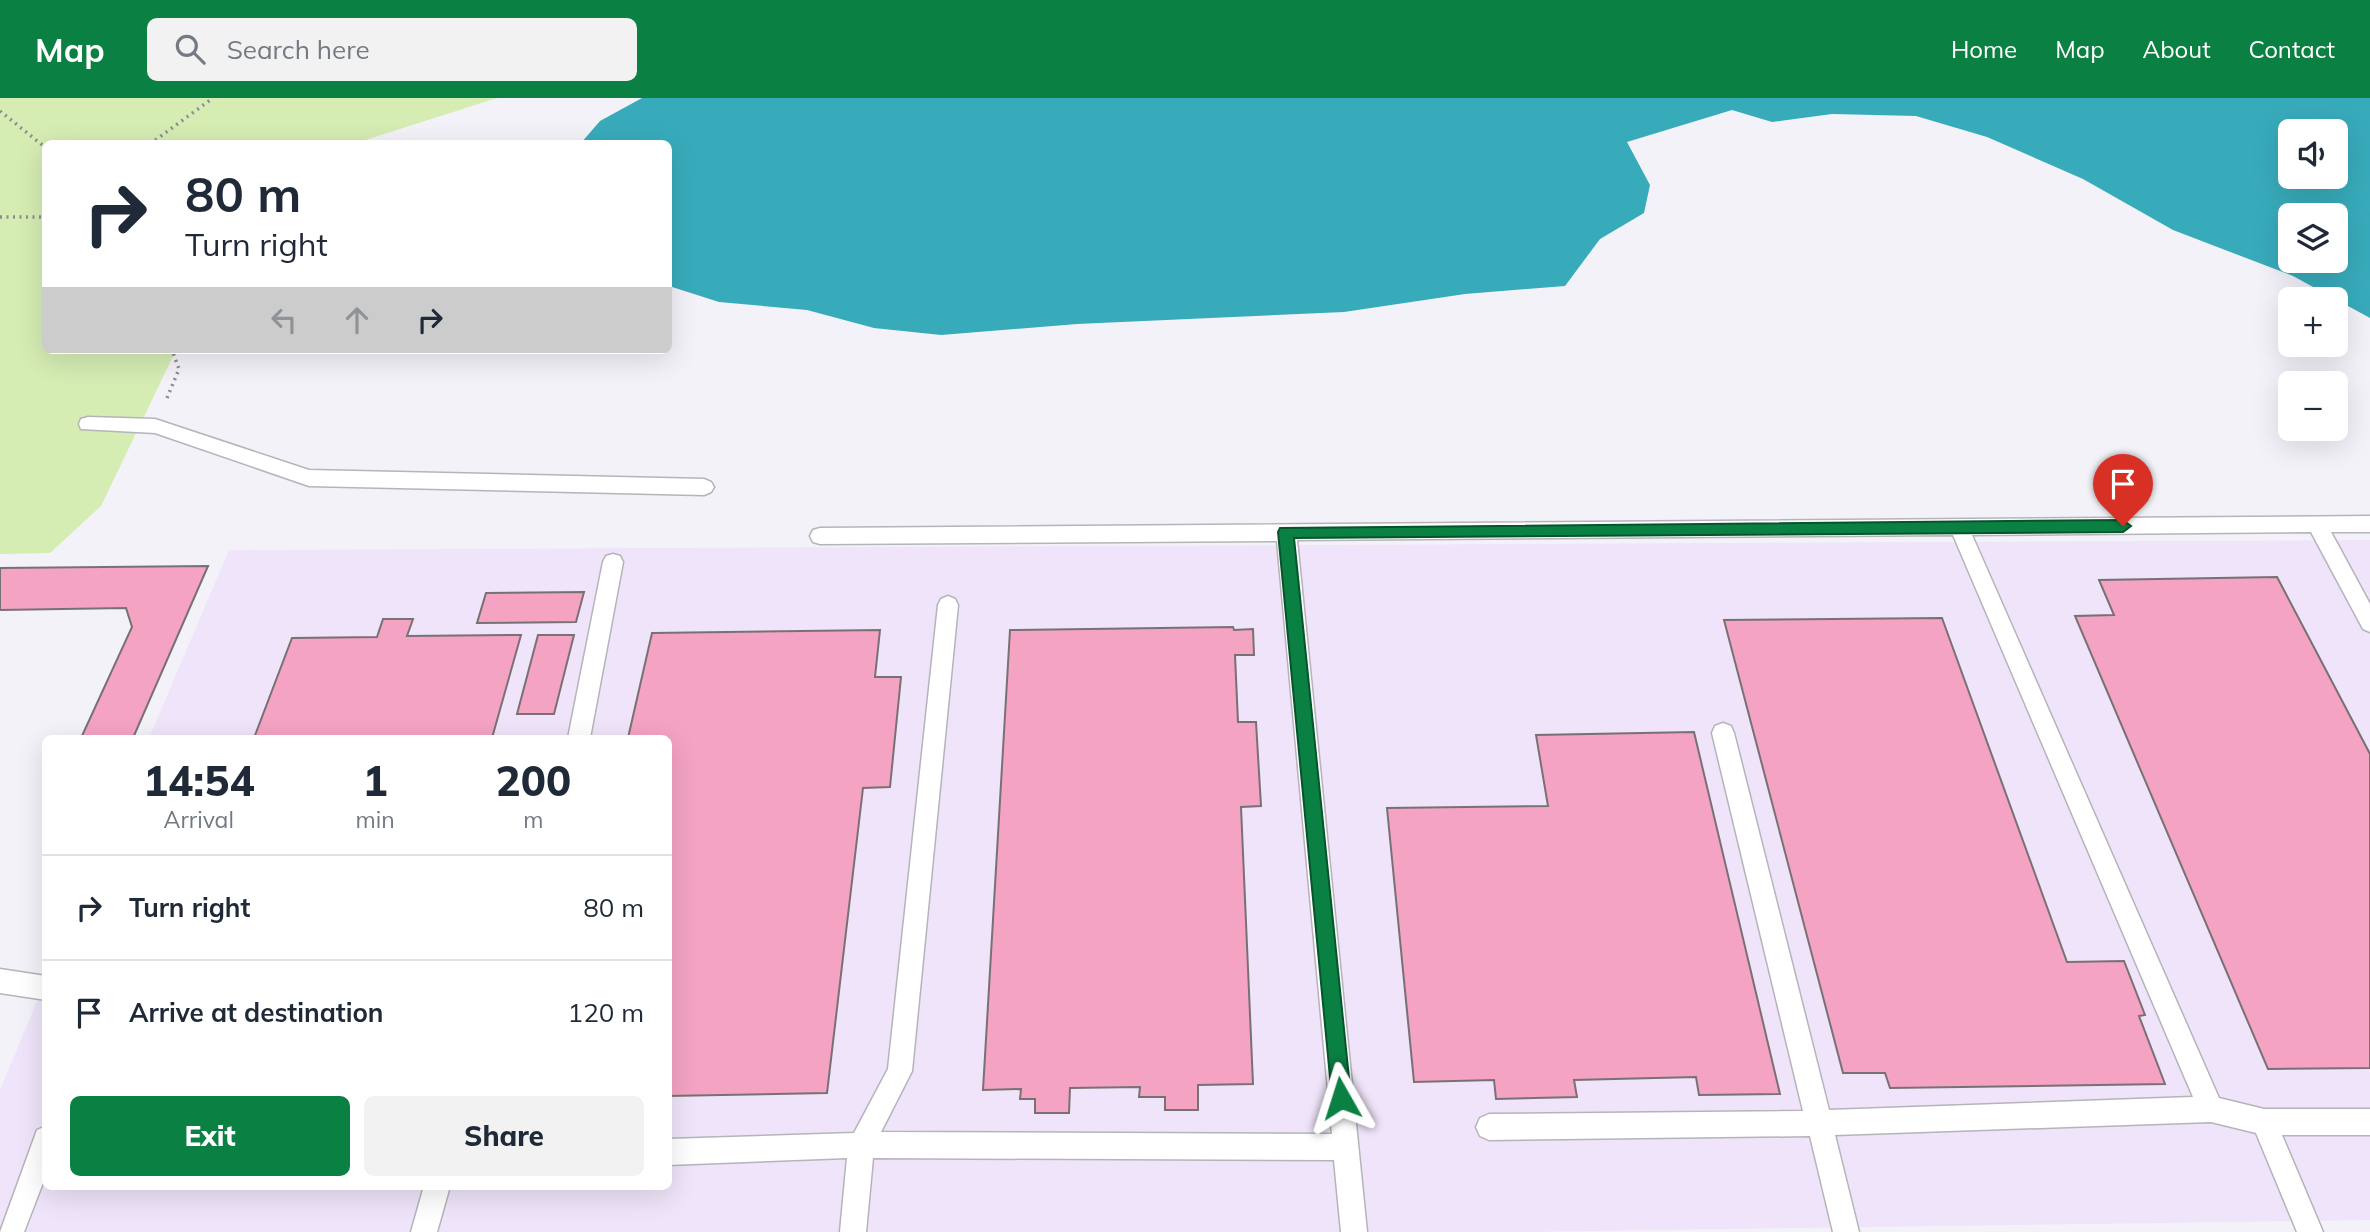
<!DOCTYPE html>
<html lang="en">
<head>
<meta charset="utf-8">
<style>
	:root { --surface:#fff; --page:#f2f2f3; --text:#1f2937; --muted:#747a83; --line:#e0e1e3; --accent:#0b8043 }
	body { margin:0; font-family:Mulish,sans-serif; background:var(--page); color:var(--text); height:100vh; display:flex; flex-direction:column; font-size:26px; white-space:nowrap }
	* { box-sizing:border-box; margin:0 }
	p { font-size:23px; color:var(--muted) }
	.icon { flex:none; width:38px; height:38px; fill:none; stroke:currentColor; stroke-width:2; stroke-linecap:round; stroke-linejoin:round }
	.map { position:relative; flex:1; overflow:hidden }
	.side { position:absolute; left:42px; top:637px; width:630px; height:455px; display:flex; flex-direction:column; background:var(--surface); border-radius:10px; box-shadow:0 7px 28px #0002 }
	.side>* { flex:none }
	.hud { position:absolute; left:42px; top:42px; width:630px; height:214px; border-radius:10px; box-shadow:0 7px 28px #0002; background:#fff; color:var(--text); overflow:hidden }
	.buttons { position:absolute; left:2278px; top:21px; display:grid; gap:14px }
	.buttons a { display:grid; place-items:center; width:70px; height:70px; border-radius:10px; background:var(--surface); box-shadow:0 7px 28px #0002; font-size:35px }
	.pin { position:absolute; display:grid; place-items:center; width:60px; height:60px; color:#fff; margin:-72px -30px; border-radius:50% 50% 50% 0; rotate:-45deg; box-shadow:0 0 7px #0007 }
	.pin .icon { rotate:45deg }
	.me { position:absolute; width:77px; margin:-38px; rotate:354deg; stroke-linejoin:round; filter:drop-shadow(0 0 5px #0008) }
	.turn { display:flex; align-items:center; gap:24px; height:147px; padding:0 28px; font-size:32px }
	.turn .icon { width:91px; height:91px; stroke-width:2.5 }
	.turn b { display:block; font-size:49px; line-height:60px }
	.lanes { display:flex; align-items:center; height:66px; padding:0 28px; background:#0003; justify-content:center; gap:35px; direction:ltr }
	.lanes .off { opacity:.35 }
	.eta { display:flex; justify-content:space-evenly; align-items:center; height:119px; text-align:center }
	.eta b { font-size:42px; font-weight:800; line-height:49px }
	.action { display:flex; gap:14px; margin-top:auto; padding:14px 28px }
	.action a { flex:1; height:80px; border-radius:10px; background:var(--accent); color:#fff; font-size:28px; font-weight:800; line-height:80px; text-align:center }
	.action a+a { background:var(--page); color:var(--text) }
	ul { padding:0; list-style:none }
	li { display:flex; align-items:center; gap:21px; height:105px; padding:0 28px; border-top:2px solid var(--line) }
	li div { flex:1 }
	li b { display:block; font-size:26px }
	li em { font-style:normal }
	header { display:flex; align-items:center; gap:42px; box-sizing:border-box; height:98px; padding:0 35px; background:var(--accent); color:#fff }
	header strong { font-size:33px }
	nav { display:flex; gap:38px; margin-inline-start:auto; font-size:24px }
	.search { width:490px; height:63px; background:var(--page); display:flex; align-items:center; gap:18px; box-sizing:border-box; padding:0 24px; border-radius:10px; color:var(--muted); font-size:26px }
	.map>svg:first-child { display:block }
</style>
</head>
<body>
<header>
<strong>Map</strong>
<div class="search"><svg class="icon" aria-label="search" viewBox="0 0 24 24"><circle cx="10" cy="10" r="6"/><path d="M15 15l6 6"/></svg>Search here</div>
<nav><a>Home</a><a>Map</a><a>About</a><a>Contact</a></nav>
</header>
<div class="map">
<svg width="2370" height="1134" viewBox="0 0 2370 1134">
	<rect width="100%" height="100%" fill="#f3f2f9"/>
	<path fill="#efe4f9" d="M2370,442v680l-852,12h-1518v-142l45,-108 1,204h622v-448h-519l80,-188z"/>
	<path fill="#d5ecb3" d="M0,0h497l-141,45 -310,1v206h130l-75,156 -51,47 -50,1z"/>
	<path fill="#38abbb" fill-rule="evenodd" d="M642,0h1728v220l-77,-42 -120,-46 -90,-51 -96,-42 -71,-21 -84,-2 -60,8 -40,-12 -105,32 23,43 -6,28 -44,26 -35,47 -100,8 -121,18 -267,12 -136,11 -67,-7 -67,-18 -88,-8 -50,-16 -1,-142 -87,-1 19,-22zM2291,33h45v46h-45zM2291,117h45v46h-45z"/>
	<path fill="#f4a3c2" stroke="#787174" stroke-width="2" d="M208,468l-75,172h-52l51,-111 -6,-19 -126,2v-42z
		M2277,479l93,177v314l-102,1 -193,-453 39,-1 -15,-35z
		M584,494l-8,30 -99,1 9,-30z
		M1942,520l125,344 57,-1 21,54 -6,1 26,68 -275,4 -5,-15h-42l-119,-453z
		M383,521h30l-6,17 114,-1 -29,103h-238l38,-100 85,-1z
		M1233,529l1,3 19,-1 1,26h-19l3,67h18l5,84 -20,1 12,277 -55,1v25h-33v-13h-26l1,-10 -70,1 -1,25h-34v-14h-15l1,-10 -38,1 27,-460z
		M880,532l-5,47h26l-11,110 -27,1 -36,305 -159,3v-358h-40l24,-105z
		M538,537h36l-20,79h-37z
		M1694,634l86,362 -81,1 -3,-18 -122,3 3,17 -81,2 -2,-19 -80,2 -27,-274 161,-2 -12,-71z"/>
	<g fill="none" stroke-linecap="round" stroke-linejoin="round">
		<defs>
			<path id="service" d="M88,319l67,2 154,51 395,9 7,3 3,5 -3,5 -7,3 -395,-9 -154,-53 -74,-4 -2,-5 2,-5z
				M2370,418v16h-39l39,72v28l-7,-3 -52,-97 -339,3 247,563 45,11h106v26h-88l41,97h-26l-41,-99 -45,-11 -376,13 24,97h-26l-23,-96 -321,4 -9,-4 -4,-9 4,-9 9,-4 314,-3 -91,-378 3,-7 8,-3 8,3 3,7 95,377 364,-13 -240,-562 -656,5 70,692h-26l-7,-72 -461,-2 -7,74h-26l7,-74 -179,7v-26l186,-6 34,-64 50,-464 3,-6 7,-3 7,3 3,6 -46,466 -31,61 451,2 -55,-593 -457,3 -7,-2 -3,-6 3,-6 7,-2z
				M613,456l7,2 3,6 -33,176h-22l35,-176 3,-6z
				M0,871l46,7v24l-46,-7z
				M46,1028v49l-22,57h-24l37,-102z
				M424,1088h26l-13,46h-26z"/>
		</defs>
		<use href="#service" stroke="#b4b4ba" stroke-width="3"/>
		<path stroke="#8d8c91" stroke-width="3.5" stroke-dasharray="2 4.5" stroke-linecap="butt" d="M0,13l46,37
			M150,46l63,-46
			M0,119h46
			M167,300l12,-29 -7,-19"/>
		<use href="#service" fill="#fff" fill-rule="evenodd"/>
	</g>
	<path fill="#0b8043" stroke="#07532c" stroke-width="2" d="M2123,422l8,6 -8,6 -829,6 57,560 -3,7 -7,3 -6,-3 -3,-7 -54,-566 2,-4z"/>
</svg>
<div class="buttons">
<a><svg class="icon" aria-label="sound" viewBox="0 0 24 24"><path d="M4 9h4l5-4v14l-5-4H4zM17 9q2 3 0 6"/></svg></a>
<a><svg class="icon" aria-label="layers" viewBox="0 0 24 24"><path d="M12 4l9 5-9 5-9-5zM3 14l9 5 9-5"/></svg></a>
<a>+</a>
<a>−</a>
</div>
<div class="pin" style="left:2123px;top:428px;background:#d93025"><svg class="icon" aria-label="arrive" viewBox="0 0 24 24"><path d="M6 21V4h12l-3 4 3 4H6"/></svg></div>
<svg class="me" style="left:1341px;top:1000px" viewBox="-20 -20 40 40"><path d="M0-17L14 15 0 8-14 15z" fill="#0b8043" stroke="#fff" stroke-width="4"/></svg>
<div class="hud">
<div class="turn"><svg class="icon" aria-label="right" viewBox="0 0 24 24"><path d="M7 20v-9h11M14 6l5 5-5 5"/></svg><div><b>80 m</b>Turn right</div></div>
<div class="lanes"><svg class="icon off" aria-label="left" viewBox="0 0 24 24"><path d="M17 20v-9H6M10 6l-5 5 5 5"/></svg><svg class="icon off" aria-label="ahead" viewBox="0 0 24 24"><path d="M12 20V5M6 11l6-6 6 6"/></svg><svg class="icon" aria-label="right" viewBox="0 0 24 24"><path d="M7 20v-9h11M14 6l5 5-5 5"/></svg></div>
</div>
<section class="side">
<div class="eta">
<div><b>14:54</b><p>Arrival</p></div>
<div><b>1</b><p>min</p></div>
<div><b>200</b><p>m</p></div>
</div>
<ul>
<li><svg class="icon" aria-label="right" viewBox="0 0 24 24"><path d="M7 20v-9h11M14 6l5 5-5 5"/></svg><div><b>Turn right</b></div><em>80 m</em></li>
<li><svg class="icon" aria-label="arrive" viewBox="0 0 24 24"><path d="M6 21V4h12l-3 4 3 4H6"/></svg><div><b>Arrive at destination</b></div><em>120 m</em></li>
</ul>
<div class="action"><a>Exit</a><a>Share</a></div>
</section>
</div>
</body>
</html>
